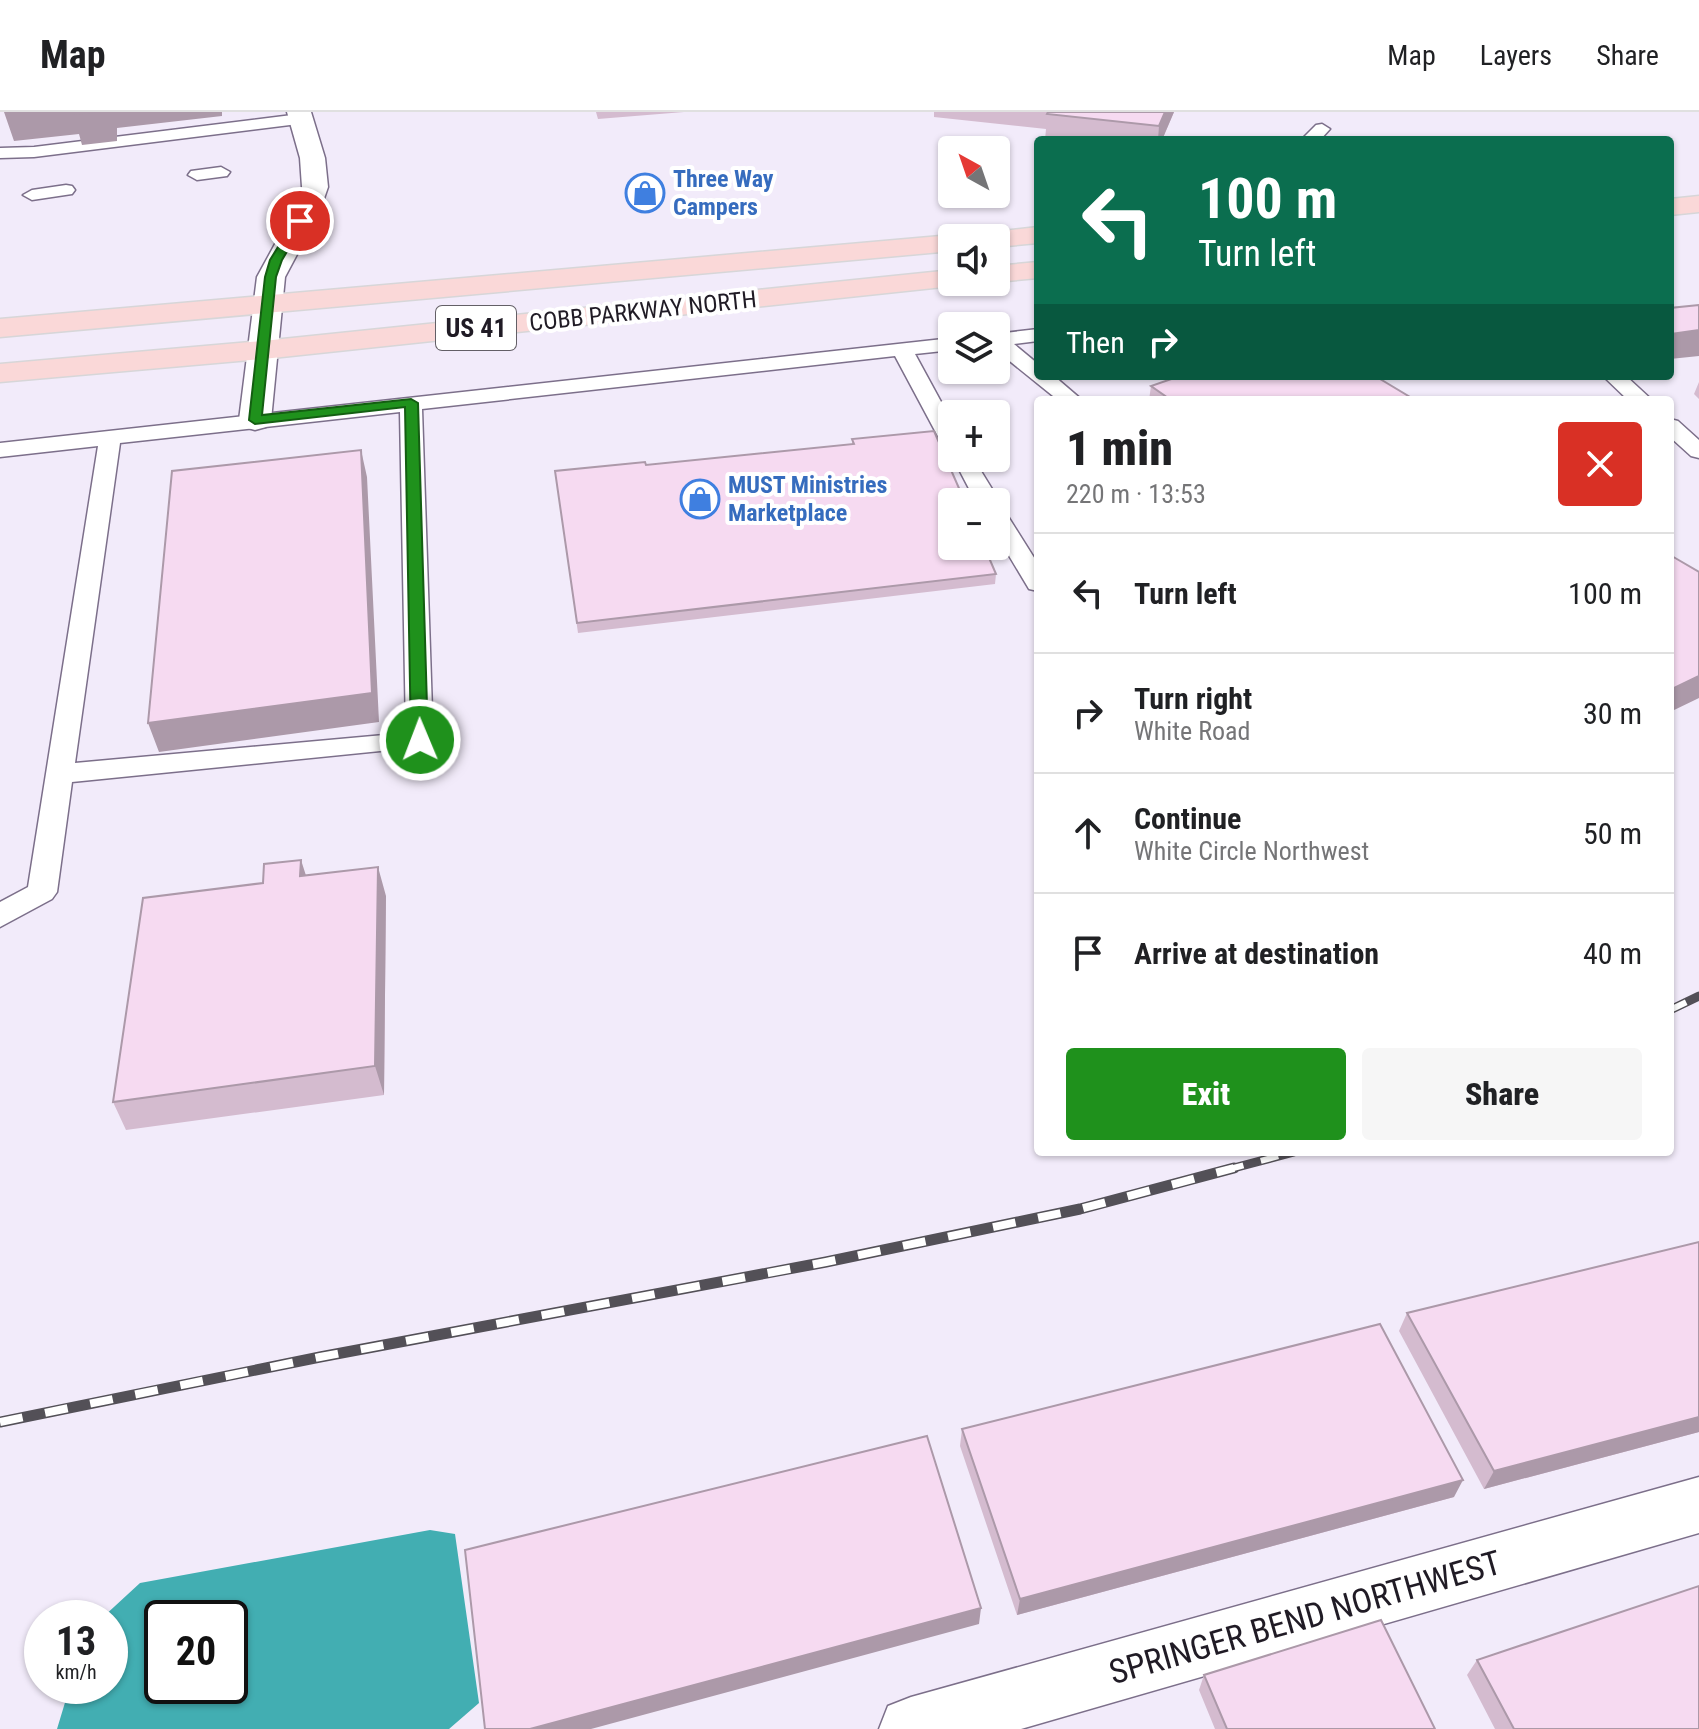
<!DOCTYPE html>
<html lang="en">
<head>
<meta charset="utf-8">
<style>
	:root { --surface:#fff; --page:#f6f6f6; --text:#202124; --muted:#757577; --line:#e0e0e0; --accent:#1f911c }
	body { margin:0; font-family:"Roboto Condensed",sans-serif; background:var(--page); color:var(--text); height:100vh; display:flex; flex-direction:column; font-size:30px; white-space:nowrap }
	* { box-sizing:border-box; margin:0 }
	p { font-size:26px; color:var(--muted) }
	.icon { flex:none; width:44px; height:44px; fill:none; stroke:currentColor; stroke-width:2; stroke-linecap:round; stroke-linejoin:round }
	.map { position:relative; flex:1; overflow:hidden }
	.sheet { position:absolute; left:1034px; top:284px; width:640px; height:760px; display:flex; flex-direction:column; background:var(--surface); border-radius:8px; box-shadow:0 2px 6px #0004 }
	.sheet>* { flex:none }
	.guide { position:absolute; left:1034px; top:24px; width:640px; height:244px; border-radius:8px; box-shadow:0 2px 6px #0004; background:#0b6e4f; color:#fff; overflow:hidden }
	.needle { width:52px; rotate:320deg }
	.controls { position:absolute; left:938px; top:24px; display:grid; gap:16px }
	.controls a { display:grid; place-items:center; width:72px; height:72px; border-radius:8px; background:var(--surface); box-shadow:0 2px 6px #0004; font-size:40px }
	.speed { position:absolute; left:24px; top:1488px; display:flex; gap:16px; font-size:40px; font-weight:700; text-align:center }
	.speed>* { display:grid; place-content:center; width:104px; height:104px; border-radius:50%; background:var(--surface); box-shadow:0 2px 6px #0004; line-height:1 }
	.speed small { font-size:20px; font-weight:400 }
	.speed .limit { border:4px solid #111; border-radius:12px; background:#fff; color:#111 }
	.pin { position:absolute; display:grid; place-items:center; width:68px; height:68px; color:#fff; margin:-34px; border:4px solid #fff; border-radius:50%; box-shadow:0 2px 8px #0007 }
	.me { position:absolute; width:88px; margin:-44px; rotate:359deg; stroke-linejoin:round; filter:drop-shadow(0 0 6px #0008) }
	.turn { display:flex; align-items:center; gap:28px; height:168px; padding:0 32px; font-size:36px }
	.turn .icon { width:104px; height:104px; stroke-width:2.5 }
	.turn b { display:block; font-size:56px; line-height:68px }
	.then { display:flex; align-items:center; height:76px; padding:0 32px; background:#0003; gap:16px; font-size:30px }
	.round { display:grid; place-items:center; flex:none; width:84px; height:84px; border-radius:8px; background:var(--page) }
	.head { display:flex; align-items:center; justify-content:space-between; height:136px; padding:0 32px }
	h1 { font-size:48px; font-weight:800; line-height:60px }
	.action { display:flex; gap:16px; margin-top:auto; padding:16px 32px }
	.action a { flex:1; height:92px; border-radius:8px; background:var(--accent); color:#fff; font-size:32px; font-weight:800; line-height:92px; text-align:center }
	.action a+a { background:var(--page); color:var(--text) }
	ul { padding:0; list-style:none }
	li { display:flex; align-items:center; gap:24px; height:120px; padding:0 32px; border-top:2px solid var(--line) }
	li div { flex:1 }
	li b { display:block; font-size:30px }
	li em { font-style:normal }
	header { display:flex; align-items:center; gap:48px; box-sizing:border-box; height:112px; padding:0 40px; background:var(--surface); border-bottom:2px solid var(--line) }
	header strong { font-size:38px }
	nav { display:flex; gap:44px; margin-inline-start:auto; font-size:28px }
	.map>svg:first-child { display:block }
</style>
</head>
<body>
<header>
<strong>Map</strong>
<nav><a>Map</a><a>Layers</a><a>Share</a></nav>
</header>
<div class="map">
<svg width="1699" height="1617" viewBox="0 0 1699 1617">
	<rect width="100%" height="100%" fill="#fbfbfb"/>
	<path fill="#f2ebfa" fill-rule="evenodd" d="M0,0h1699v1617h-1699zM1038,28h632v236h-632zM952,38h44v44h-44zM952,126h44v44h-44zM952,214h44v44h-44zM1038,288h632v752h-632zM952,302h44v44h-44zM952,390h44v44h-44zM42,1506h68v68h-68zM162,1506h68v68h-68z"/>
	<path fill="#42aeb2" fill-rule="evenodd" d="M430,1418l25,4 24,169 -30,26h-392l13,-43h40v-68h-8l38,-35zM230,1506v68h-68v-68z"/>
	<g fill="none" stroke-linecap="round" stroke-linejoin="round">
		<defs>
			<path id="service" d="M300,2l6,1 2,4 -2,4 -272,34 -34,1v-10l34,-1z
				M1322,12l8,5 -10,11h-19l15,-15z
				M221,55l9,5 -3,4 -30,4 -9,-5 3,-4z
				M66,73l6,1 3,4 -3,4 -40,6 -9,-5 9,-5z
				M1038,217v12l-24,3 24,20v12h16l28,24h-24l-62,-50v-16z
				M952,226v12l-37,4 37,68v27l-11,-7 -46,-86 -473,53 11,331 -3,6 -358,36 -15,110 -5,7 -52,28v-25l28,-15 70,-441 -98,11v-14zM400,300l6,321 -331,30 45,-320z
				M1603,264h23l26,24h-24z
				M1670,307l8,2 21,19v18l-8,-2 -21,-19z
				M952,344l21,2 27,44 -4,5v-5h-20z
				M996,396l8,2 34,54v27l-9,-2 -33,-55z"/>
			<path id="minor" d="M287,0h24l14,46 3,29 -9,26 -34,64 -14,143 -5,7 -11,3 -11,-3 -5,-7 18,-143 35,-64 10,-26 -2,-29z
				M1699,1365v56l-678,196h-142l9,-23 23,-9z"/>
			<path id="primary" d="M1699,84v16l-29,3v-16z
				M1038,115v16l-42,4v-9h-13l3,-5z
				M952,123l10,3h-10v13l-952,86v-18z
				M1038,150v16l-42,4h-2l2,-16z
				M952,158v12h12l-2,3 -699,74 -263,23v-18l263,-23z"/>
		</defs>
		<use href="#service" stroke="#7c6f8a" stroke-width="3"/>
		<use href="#minor" stroke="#7c6f8a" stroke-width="3"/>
		<use href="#primary" stroke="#d7d6d8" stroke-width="3"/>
		<use href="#service" fill="#fff" fill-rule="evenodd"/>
		<use href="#minor" fill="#fff" fill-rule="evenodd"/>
		<use href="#primary" fill="#fad8d8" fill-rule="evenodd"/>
		<defs>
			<path id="rail-far1" d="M1670,898l29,-14
				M1226,1058l68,-18"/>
			<path id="rail" d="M0,1310l320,-65 506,-95 254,-53 154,-41"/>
		</defs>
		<use href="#rail-far1" stroke="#535057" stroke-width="9"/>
		<use href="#rail" stroke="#535057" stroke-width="11"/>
		<use href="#rail-far1" stroke="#fff" stroke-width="6" stroke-dasharray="18" stroke-linecap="butt"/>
		<use href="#rail" stroke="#fff" stroke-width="8" stroke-dasharray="23" stroke-linecap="butt"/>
	</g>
	<path fill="#d4bbcf" d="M596,0h88l-86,7z
		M934,0h240l-12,28h-117l1,-11 -112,-12z
		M1699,270v17l-5,-5z
		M1151,274l264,14h-266z
		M852,327l144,135 -1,10 -417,49 -23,-162 91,-6 206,-21z
		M306,763l80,21 -2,199 -258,35 -13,-28 150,-219z
		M1699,1130v190l-215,57 -85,-158 8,-18z
		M962,1317l492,68 -437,118 -57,-169z
		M1477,1548l222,69h-204l-28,-54z
		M1204,1563l231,54h-220l-16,-39z"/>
	<path fill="#ac99a9" d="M4,0h218v4l-105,12v13l-35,4 -3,-11 -65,7z
		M1165,0h9l-12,28h-4l1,-14z
		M1699,218v26l-29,3v-22l1,-3z
		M361,338l6,27 12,245 -220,30 -11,-29z
		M1699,564v22l-29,14v-22z
		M301,748l9,28 -10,-12z
		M378,755l8,29 -2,199 -9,-29z
		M1699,1305v15l-215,57 10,-18z
		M1463,1368l-9,17 -437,118 3,-16z
		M981,1496l-2,16 -388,105h-61z"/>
	<path fill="#f6daf1" stroke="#ac99a9" stroke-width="2" d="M73,0h21l-21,2z
		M1048,0h117l-6,14 -112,-12z
		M1699,193v25l-28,4 -1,-2v-24z
		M1180,264h195l40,24h-244l-20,-14z
		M934,319l31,71h-13v44h32l12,28 -419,49 -22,-152 90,-9 1,3 208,-21 -2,-5z
		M361,338l11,243 -224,30 24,-252z
		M1670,443l29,17v104l-29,14z
		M301,748l-1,16 78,-9 -3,199 -262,36 30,-204 120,-15 1,-19z
		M1699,1130v175l-205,54 -87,-158z
		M1380,1212l83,156 -443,119 -58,-170z
		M927,1324l54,172 -451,121h-45l-20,-179z
		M1699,1474v143h-185l-37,-69z
		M1381,1508l54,109h-208l-23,-54z"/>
	<path fill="#1f911c" stroke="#145e12" stroke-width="2" d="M300,105l5,4 -23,39 -6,17 -14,138 149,-16 7,4 10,337 -8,5 -9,-5 -6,-333 -150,17 -6,-4 16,-143 5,-17 24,-39z"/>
	<defs>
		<symbol id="shop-ring" viewBox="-11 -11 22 22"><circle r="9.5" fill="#fff" stroke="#3f7fe0" stroke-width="1.5"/><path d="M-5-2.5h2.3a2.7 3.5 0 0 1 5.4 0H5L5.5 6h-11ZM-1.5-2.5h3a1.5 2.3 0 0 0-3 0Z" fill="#3f7fe0"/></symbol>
	</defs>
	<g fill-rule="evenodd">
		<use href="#shop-ring" x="623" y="59" width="44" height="44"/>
		<use href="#shop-ring" x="678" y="365" width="44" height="44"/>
	</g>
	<g text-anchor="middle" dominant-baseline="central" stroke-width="8" stroke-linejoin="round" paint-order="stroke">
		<g font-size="24" font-weight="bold" fill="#366cbe" stroke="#fff" text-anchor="start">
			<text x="673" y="67">Three Way<tspan x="673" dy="28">Campers</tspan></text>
			<text x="728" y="373">MUST Ministries<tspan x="728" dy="28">Marketplace</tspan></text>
		</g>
		<g font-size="24" fill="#201b25" stroke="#fff">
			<text transform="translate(643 199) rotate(-6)">COBB PARKWAY NORTH</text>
		</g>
		<rect fill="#fff" stroke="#635f66" stroke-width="2" x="436" y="194" width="80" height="44" rx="6"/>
		<g font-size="26" font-weight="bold" fill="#201b25">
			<text x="476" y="216">US 41</text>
		</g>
		<g font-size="34" fill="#201b25" stroke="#fff">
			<text transform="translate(1305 1505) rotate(-16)">SPRINGER BEND NORTHWEST</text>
		</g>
	</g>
</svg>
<div class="controls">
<a><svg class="needle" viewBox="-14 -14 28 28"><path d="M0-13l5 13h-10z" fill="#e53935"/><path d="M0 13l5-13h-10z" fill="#757577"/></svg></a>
<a><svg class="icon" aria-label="sound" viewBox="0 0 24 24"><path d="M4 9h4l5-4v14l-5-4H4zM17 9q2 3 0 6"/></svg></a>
<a><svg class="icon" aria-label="layers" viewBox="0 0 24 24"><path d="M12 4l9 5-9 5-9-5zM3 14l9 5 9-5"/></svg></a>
<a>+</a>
<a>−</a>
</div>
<div class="speed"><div>13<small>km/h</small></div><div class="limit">20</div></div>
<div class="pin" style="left:300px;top:109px;background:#d93025"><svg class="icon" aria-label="arrive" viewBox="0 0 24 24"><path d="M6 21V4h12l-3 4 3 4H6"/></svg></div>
<svg class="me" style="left:420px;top:628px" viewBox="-20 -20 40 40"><circle r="17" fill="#1f911c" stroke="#fff" stroke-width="3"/><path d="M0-11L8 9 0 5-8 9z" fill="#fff"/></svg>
<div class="guide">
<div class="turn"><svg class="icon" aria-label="left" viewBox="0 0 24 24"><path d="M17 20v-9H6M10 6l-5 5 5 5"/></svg><div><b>100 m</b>Turn left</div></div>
<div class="then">Then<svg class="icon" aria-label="right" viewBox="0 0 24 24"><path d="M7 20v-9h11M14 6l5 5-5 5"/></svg></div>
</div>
<section class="sheet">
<div class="head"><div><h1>1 min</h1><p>220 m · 13:53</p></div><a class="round" style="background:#d93025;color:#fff"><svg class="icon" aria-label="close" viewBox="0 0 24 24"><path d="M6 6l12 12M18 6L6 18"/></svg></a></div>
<ul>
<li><svg class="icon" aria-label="left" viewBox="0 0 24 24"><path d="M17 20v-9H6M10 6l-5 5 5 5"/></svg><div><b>Turn left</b></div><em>100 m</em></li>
<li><svg class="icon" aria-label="right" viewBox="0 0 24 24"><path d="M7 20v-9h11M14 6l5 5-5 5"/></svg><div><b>Turn right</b><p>White Road</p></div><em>30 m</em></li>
<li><svg class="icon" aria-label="ahead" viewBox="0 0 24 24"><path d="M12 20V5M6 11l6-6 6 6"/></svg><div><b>Continue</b><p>White Circle Northwest</p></div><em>50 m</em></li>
<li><svg class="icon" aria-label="arrive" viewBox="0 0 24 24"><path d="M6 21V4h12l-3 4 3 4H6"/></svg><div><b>Arrive at destination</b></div><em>40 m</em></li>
</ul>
<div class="action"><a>Exit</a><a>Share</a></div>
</section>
</div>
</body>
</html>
